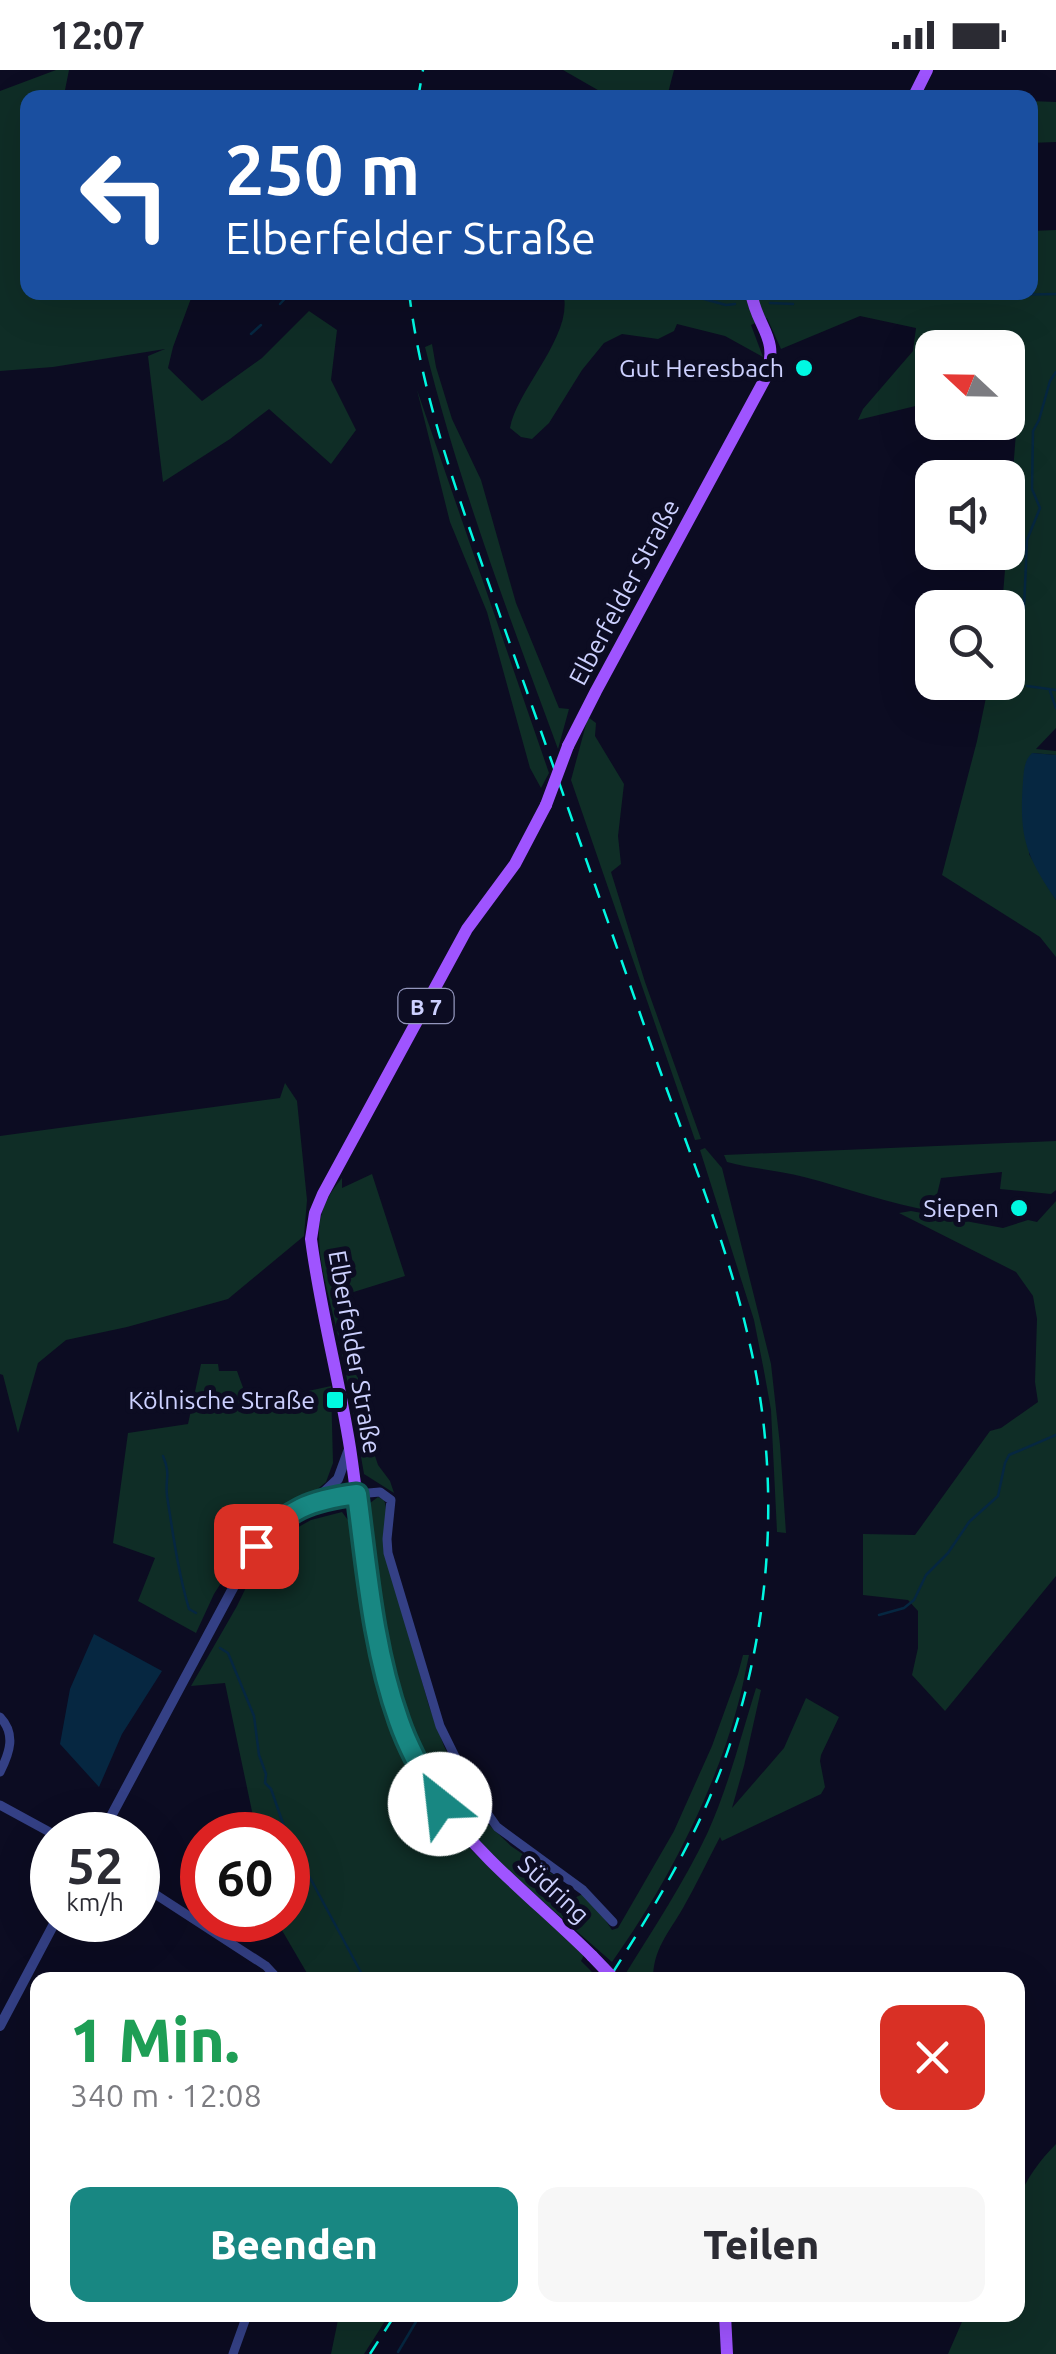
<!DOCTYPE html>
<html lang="de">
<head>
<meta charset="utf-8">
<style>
	:root { --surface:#fff; --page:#f7f7f7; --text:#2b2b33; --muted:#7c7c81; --accent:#188782 }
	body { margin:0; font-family:Ubuntu,sans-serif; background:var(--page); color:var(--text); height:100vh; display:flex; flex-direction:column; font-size:38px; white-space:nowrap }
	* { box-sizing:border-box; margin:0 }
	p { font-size:32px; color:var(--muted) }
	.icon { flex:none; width:55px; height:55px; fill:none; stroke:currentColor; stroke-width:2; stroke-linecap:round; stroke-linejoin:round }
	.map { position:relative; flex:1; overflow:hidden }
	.panel { position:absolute; left:30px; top:1902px; width:995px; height:350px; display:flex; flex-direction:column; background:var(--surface); border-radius:20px; box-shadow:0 10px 40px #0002 }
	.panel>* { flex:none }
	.banner { position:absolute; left:20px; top:20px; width:1018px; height:210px; border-radius:20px; box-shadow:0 10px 40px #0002; background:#1a4fa0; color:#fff; overflow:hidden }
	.needle { width:65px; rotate:292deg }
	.controls { position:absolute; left:915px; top:260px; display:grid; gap:20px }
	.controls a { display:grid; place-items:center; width:110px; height:110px; border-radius:20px; background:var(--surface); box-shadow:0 10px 40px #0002; font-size:50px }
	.speed { position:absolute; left:30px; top:1742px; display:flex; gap:20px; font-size:50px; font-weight:700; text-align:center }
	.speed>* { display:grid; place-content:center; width:130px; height:130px; border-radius:50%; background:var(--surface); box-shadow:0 10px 40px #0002; line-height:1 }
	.speed small { font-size:25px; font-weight:400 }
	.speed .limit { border:15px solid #d22; background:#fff; color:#111 }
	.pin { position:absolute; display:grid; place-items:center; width:85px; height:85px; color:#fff; margin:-42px; border-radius:20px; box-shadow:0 5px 15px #0006 }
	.me { position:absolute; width:110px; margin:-55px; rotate:331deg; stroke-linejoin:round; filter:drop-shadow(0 0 8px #0008) }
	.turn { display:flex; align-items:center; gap:35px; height:210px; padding:0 40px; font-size:45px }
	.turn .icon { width:130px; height:130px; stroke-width:2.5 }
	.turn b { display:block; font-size:70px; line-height:85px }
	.round { display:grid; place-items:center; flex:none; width:105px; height:105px; border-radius:20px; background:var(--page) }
	.head { display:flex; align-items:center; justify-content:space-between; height:170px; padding:0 40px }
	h1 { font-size:60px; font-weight:800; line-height:75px; color:#1e9e55 }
	.cta { display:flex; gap:20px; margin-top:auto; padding:20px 40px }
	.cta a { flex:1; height:115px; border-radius:20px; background:var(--accent); color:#fff; font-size:40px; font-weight:800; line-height:115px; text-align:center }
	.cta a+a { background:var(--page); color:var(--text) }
	.status { display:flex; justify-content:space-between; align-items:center; height:70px; padding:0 50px; background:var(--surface); direction:ltr }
	.status svg { height:28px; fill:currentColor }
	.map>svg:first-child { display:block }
</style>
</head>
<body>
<div class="status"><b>12:07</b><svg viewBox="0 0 49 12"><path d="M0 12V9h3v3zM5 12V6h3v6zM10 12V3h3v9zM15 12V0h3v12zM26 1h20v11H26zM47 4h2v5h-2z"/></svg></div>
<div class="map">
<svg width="1056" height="2284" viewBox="0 0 1056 2284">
	<rect width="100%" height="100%" fill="#0c0c22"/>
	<path fill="#0f2d26" d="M56,0h13l-4,20 -7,7 -30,1v194l165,1 -20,54 -5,21 34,33 60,-43 47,-47 28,19 -6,50 25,50 -25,34 -62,-55 -39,30 -67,43 -15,-126 17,-7 -112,18 -53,4v-280z
		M563,0h111l-7,27h-57z
		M1030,31l26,1v40l-26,1z
		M1056,160v498l-20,21 20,2v4l-24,-2 -3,101 27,46v57l-16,-20 -98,-62 35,-134 12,-58 19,-1v-74l-6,-1 17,-211 -11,-4v-44h-76v54l-74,18 5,-11 50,-58 3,-23 -56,-12 -79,33 -14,-31 -16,7 12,32 -38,-21 -48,-12 -3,7 -16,8 -36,-5 -18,9 -22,27 -33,53 -17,16 -11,-2 -11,-9c7,-39 65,-94 53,-135l467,-1v-61z
		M432,274l4,23 16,52 29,61 35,123 43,105 10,1 -11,40c-49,-133 -99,-265 -133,-402z
		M417,320l132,383 -8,15 -11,-20 -43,-156 -37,-90z
		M588,647l8,6 -1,13 29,48 -6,52 3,28 -10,8 34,110 56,157 -6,1 -124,-360z
		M285,1013l12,18 10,99 -3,36 -76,63 -101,28 -61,13 -28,23 -20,70 -15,-58 -3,-1v-238l280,-38z
		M1056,1071v49l-5,4 -51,-5 2,-17 -61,6 -8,33c-44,-7 -86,-23 -129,-34 -26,-7 -52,-8 -77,-15l-3,-7z
		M705,1078l17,20 49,196 9,81 6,88 -9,-1 -6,-122 -7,-39 -10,-51 -54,-170z
		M372,1104l33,102 -61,19 23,137 11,33 12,16 4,12 -30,-19c-8,-46 -16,-93 -26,-139 -7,-32 -19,-67 -19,-100 -1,-21 9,-41 23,-57v10z
		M1056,1131v375l-111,135 -33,-36 6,-27v-37l-10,-11 -45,-5v-61l52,1 75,-104 11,-3 37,-26 -3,-20 2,-63 -4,-23 -17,-24 -117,-59 12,-2 92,17 25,-8 9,2z
		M201,1294h17l1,7h18l9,25 44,-1 41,-9 2,77 -7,19 -12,10 -35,14 -19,16 -46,72 -18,39 -58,-32 17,-43 -42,-15 15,-110 60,-9z
		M378,1427l6,3c5,12 0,30 -1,44l46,162 15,40 24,50 19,27 24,23 45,31 8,20 8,2 11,-5 19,21 10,15 6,-2 56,-97 38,-85 26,-72 5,-19h6c-4,18 -7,36 -12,53 -24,88 -73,181 -125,254l-118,-103 -43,-52 -33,-52 -16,-36 -10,-35 -22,-181z
		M342,1442l9,12c12,83 17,183 63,255l8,3 44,63 118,110 -3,6 19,19h-289l-35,-60h12v-85h-31l-32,-152 -34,3 46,-80 19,-39 21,-28 34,-19z
		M756,1618l5,2 -17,76 -12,42 52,-60 22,-50 33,19 -18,38 -1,6 5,26 -4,7 -99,47 -2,-4c-12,23 -24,48 -37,71 -15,26 -30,41 -30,72h-24l-3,-7c28,-45 58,-91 81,-139 21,-46 34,-98 49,-146z
		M1056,2074v210h-108l17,-39h53v-115c8,-21 22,-40 38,-56z
		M339,2245h50l-25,39h-33z"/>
	<path fill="#062741" d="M1032,683l24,2v145c-31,-45 -37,-64 -33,-119 1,-11 1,-20 9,-28z
		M94,1564l68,37 -40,63 -23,53 -39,-43 10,-55z"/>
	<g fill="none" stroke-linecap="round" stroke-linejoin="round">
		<path stroke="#062741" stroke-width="2.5" d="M678,222l48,13 9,-1
			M866,227l190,-3
			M770,233l23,1
			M280,234l11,-12
			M251,264l10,-9
			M1021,606l6,-136 13,-32 -8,-19 1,-58 6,-11 11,-39 6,-9
			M1027,616l29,4
			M1050,621l6,17
			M163,1386c8,19 2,22 4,40 6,38 11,76 22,113l7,4
			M879,1545l25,-7 10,-8 12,-25 22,-22 21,-31 29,-26 7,-33 4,-8 47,-20
			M220,1578l8,5 26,63 5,39 7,19 -1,9 6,6 16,46
			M288,1767l77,143
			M398,2282l22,-37"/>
		<path stroke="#344085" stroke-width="9" d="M357,1424l23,-2 11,8 -4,39 1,14 52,173 33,67 24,34 86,63 30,32
			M0,1647c16,17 10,35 0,55
			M0,1735l55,30
			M138,1813l128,83 13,14
			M233,2284l14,-39"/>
		<path stroke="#344085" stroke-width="10" d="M319,1427l19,-18 11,-30
			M101,1765l155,-290c32,-36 54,-45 101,-51
			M0,1956l56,-106"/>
		<path stroke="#9f54ff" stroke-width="12" d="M913,28l14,-28
			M568,676l28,-55 170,-314c14,-41 -9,-48 -15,-85
			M546,735l-31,59 -48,65 -144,265 -8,19 -4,26c9,70 28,139 39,209 18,117 19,259 92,357 43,58 100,101 150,151
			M725,2245l2,39"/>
		<path stroke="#00f8e2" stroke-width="2.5" stroke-dasharray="15 12" stroke-linecap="butt" d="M418,28l5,-28
			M409,222c14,116 57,225 95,335 52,146 103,292 154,438 33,92 71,184 92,280 34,146 20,309 -38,447 -28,67 -65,127 -104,188
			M370,2284l25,-39"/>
		<path stroke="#9f54ff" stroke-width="12" d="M546,735l22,-59
			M592,1886l23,24"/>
	</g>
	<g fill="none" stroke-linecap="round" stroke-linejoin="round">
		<defs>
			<path id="route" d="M256,1476c31,-37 54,-46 101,-52 10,76 16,154 42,227 10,29 26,56 41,83"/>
		</defs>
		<use href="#route" stroke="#105854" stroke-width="25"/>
		<use href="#route" stroke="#188782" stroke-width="18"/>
	</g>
	<g fill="#00f8e2" stroke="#0c0c22" stroke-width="4">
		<circle cx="804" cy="298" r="10"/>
		<circle cx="1019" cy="1138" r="10"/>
		<rect x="325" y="1320" width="20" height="20" rx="5"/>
	</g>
	<g text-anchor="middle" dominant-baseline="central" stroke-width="10" stroke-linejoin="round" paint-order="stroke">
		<rect fill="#0c0c22" stroke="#9396bd" stroke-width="2.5" x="398.5" y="919" width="55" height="34" rx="8"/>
		<g font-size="22" font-weight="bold" fill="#cdd1ff">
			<text x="426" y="936">B 7</text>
		</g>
		<g font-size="25" fill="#cdd1ff" stroke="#0c0c22" text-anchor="end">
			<text x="784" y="298">Gut Heresbach</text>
			<text x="999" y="1138">Siepen</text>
			<text x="315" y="1330">Kölnische Straße</text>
		</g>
		<g font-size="25" fill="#cdd1ff" stroke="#0c0c22">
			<text transform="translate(624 522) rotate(-62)">Elberfelder Straße</text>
			<text transform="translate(355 1282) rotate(80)">Elberfelder Straße</text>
			<text transform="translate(554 1819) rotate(43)">Südring</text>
		</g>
	</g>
</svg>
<div class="controls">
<a><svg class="needle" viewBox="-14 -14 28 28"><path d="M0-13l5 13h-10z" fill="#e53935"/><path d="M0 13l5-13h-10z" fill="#7c7c81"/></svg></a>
<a><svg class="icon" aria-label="sound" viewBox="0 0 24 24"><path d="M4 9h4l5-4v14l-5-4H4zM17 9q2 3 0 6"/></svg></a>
<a><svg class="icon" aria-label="search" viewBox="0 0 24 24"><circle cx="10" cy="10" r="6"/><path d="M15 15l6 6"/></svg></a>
</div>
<div class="speed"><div>52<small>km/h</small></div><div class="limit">60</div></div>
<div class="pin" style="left:256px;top:1476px;background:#d93025"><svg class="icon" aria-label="arrive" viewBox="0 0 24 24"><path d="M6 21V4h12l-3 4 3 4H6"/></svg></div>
<svg class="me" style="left:440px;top:1734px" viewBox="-20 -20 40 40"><circle r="19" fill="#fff"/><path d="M0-13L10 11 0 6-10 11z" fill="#188782"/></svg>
<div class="banner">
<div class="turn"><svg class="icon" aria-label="left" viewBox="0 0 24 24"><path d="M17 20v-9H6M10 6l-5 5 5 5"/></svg><div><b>250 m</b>Elberfelder Straße</div></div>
</div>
<section class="panel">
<div class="head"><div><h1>1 Min.</h1><p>340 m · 12:08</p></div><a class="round" style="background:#d93025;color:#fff"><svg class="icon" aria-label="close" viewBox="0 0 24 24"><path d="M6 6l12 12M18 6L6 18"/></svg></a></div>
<div class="cta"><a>Beenden</a><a>Teilen</a></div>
</section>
</div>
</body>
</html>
